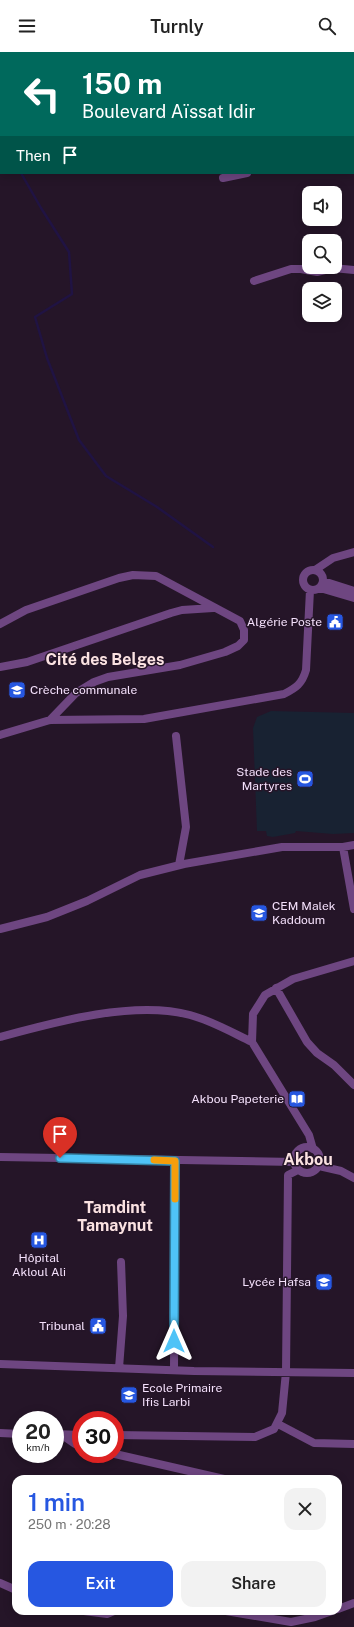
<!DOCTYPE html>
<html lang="en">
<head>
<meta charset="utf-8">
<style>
	:root { --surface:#fff; --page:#f2f2f2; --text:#222; --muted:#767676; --accent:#2657e1 }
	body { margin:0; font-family:"Public Sans",sans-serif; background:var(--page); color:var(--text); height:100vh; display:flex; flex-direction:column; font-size:15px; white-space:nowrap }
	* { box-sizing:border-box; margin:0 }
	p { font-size:13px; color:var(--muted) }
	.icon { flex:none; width:22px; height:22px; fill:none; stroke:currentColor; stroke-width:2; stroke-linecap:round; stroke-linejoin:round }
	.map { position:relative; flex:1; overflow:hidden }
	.details { position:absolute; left:12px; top:1423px; width:330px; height:140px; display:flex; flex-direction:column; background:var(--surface); border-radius:12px; box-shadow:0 2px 10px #0003 }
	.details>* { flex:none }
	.guide { position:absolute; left:0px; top:0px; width:354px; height:122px; box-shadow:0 2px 10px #0003; background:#00695c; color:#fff; overflow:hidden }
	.fabs { position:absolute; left:302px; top:134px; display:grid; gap:8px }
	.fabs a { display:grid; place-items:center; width:40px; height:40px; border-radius:8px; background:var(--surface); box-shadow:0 2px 10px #0003; font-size:20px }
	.speed { position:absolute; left:12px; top:1359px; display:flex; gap:8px; font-size:20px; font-weight:700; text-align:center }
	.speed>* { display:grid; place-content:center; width:52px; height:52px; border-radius:50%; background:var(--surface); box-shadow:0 2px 10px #0003; line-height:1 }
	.speed small { font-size:10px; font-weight:400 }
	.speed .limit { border:6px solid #d22; background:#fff; color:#111 }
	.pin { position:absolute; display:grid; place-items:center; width:34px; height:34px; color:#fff; margin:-41px -17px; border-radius:50% 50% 50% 0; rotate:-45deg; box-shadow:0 0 4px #0007 }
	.pin .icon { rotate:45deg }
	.me { position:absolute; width:44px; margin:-22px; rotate:0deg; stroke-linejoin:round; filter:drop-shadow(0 0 3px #0008) }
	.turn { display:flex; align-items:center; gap:14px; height:84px; padding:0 16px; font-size:18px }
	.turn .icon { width:52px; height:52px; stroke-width:2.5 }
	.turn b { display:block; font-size:28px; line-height:34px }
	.then { display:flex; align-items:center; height:38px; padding:0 16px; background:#0003; gap:8px; font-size:15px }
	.round { display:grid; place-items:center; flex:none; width:42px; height:42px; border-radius:12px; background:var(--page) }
	.summary { display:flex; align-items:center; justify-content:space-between; height:68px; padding:0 16px }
	h1 { font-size:24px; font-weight:600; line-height:30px; color:var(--accent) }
	.primary-button { display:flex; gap:8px; margin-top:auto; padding:8px 16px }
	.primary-button a { flex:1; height:46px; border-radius:12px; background:var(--accent); color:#fff; font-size:16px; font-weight:600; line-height:46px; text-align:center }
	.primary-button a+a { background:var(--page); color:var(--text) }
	header { display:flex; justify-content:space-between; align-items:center; height:52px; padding:0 16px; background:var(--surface); font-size:18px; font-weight:600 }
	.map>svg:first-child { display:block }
</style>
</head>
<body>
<header><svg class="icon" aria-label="menu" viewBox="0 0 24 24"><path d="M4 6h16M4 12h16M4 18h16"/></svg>Turnly<svg class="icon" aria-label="search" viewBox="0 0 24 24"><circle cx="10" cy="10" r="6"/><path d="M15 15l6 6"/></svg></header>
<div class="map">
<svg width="354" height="1575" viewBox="0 0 354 1575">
	<rect width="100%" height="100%" fill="#251528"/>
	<path fill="#182232" d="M271,659l83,2v120l-21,1 -37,-3 -1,2 -22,4 -6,-1 -1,-5h-9l-4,-103 4,-11z"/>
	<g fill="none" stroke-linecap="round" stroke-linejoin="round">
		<path stroke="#201343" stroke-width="2.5" d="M88,1v-1
			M0,75l1,3
			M21,121l20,35 28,44 3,42 -37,23 12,41 32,82 27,36 51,31 56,40"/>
		<path stroke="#6e4681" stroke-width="8" d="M226,1v-1
			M353,3l1,-1
			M353,115h1
			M223,126l24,-5
			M254,229l37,-12h10l16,3 16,-4 21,2
			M303 528a10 10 0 1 1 20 0a10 10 0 1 1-20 0Z
			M315,518l18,-12 21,-6
			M323,529l31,10
			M320,536l34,10
			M0,572l26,-14 93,-32 14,-3 23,1 84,45 4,9v10l-6,6 -13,6 -45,13 -72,12 -14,5 -18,11 -26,27
			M0,615l27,-5 144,-49 11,-3 31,-2
			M0,683l50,-15 94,-1 140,-25c12,-6 18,-10 22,-24l4,-80
			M176,684l10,91 -7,38
			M343,795l11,62
			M0,877l47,-12 40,-16 53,-26 44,-11 98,-17h61l11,-2
			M276,936l31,54 10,11 17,12 20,20
			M0,985c55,-15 134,-37 190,-22 20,5 43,18 62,27
			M294 1108a13 13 0 1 1 26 0a13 13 0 1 1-26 0Z
			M313,1097l-4,-14 -57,-93 1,-28 12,-19 28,-16 61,-18
			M0,1105l295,5
			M319,1114l22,5 13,7
			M0,1312l194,7 160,2
			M119,1316l4,-52 -2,-54
			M174,1318l1,-209
			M278,1372l36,19 40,1
			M0,1381l21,1
			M55,1382l26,1
			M62,1383l13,9 6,2
			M115,1383l140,2 19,-8 8,-16 4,-41 2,-197 10,-5
			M115,1402l109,25
			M0,1531l16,7
			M338,1557l16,-6
			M84,1559l23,3 7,-3
			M226,1559l65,11 24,-5 17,-6"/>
	</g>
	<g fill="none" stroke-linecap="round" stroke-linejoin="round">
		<defs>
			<path id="route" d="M60,1106l115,3 -1,180"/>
		</defs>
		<use href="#route" stroke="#337fa1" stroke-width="10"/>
		<use href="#route" stroke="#4fc3f7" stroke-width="7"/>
		<path stroke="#f59e0b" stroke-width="7" d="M154,1108l21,1v38"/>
	</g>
	<defs>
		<symbol id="civic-square" viewBox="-11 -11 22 22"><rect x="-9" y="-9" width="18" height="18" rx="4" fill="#2657e1" stroke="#251528"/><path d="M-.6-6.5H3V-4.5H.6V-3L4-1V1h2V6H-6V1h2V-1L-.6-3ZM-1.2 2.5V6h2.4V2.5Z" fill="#fff"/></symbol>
		<symbol id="school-square" viewBox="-11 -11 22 22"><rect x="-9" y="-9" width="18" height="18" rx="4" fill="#2657e1" stroke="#251528"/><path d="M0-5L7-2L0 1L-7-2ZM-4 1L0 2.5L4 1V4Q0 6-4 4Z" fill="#fff"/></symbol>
		<symbol id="stadium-square" viewBox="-11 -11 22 22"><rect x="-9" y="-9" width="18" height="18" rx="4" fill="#2657e1" stroke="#251528"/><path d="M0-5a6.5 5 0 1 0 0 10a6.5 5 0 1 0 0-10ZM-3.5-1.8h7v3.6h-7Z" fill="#fff"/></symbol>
		<symbol id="library-square" viewBox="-11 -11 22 22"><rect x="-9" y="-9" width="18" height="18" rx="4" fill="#2657e1" stroke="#251528"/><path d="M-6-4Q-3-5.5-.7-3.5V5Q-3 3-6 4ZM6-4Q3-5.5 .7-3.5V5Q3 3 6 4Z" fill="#fff"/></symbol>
		<symbol id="hospital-square" viewBox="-11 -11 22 22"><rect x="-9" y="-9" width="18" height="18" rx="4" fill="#2657e1" stroke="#251528"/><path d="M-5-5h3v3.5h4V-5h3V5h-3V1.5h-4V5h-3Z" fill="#fff"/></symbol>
	</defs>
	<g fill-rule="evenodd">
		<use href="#civic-square" x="325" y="560" width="20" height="20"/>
		<use href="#school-square" x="7" y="628" width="20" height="20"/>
		<use href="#stadium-square" x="295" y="717" width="20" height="20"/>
		<use href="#school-square" x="249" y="851" width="20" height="20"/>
		<use href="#library-square" x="287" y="1037" width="20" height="20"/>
		<use href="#hospital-square" x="29" y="1178" width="20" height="20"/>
		<use href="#school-square" x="314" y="1220" width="20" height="20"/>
		<use href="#civic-square" x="88" y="1264" width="20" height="20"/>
		<use href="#school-square" x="119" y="1333" width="20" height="20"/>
	</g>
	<g text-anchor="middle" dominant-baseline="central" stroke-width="3" stroke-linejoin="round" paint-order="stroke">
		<g font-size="12" fill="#f4e0fb" stroke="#251528" text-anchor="end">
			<text x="322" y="570">Algérie Poste</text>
			<text x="30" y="638" text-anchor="start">Crèche communale</text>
			<text x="292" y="720">Stade des<tspan x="292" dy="14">Martyres</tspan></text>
			<text x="272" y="854" text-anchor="start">CEM Malek<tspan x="272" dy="14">Kaddoum</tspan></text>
			<text x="284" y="1047">Akbou Papeterie</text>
			<text x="39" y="1206" text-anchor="middle">Hôpital<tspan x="39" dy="14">Akloul Ali</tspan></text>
			<text x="311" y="1230">Lycée Hafsa</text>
			<text x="85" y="1274">Tribunal</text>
			<text x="142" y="1336" text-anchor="start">Ecole Primaire<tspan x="142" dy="14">Ifis Larbi</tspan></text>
		</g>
		<g font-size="16" font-weight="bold" fill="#fbe2e2" stroke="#251528">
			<text x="105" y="607">Cité des Belges</text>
			<text x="308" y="1107">Akbou</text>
			<text x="115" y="1155">Tamdint<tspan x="115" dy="18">Tamaynut</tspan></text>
		</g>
	</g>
</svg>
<div class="fabs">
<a><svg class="icon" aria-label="sound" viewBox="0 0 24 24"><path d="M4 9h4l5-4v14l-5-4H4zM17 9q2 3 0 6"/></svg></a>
<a><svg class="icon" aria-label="search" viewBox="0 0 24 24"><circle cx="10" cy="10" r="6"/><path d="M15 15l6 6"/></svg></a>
<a><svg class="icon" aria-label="layers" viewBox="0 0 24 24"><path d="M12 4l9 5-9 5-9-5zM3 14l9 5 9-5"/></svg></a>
</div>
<div class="speed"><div>20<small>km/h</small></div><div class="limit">30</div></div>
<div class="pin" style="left:60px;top:1106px;background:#d93025"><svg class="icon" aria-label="arrive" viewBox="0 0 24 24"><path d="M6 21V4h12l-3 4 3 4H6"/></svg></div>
<svg class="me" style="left:174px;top:1289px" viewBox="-20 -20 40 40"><path d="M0-17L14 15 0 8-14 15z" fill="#4fc3f7" stroke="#fff" stroke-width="4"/></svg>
<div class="guide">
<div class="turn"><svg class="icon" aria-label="left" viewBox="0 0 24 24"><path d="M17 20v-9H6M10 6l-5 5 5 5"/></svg><div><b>150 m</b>Boulevard Aïssat Idir</div></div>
<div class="then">Then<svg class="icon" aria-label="arrive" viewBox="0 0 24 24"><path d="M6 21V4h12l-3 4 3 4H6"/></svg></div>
</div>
<section class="details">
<div class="summary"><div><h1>1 min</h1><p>250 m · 20:28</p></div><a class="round"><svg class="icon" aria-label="close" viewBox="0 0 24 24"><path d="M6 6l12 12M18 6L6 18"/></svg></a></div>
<div class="primary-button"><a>Exit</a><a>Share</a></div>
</section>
</div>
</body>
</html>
